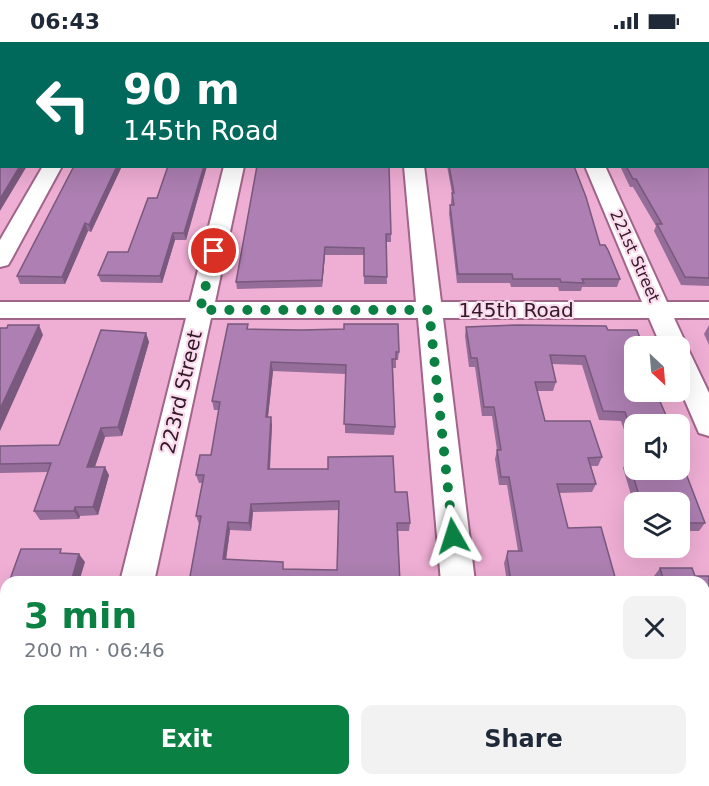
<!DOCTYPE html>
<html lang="en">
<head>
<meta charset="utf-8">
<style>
	:root { --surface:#fff; --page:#f2f2f3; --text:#1f2937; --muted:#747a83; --accent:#0b8043 }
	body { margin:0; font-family:"DejaVu Sans",sans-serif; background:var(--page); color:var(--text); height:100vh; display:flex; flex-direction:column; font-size:22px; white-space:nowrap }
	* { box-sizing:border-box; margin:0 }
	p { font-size:20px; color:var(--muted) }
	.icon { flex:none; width:33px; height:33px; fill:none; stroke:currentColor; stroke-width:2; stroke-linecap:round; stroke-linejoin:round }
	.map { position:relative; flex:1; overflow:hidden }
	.drawer { position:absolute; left:0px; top:534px; width:710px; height:210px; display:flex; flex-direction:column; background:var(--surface); border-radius:18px 18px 0 0; box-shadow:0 6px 24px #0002 }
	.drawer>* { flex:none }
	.top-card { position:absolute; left:0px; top:0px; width:710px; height:126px; box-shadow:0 6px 24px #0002; background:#00695c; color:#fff; overflow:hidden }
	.needle { width:39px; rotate:154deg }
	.tools { position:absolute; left:624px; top:294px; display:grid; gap:12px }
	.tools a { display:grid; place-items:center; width:66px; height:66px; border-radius:12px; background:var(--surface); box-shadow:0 6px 24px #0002; font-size:30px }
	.pin { position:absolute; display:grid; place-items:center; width:51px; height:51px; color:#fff; margin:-26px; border:3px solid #fff; border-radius:50%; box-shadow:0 2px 6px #0007 }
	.me { position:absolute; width:66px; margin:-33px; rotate:354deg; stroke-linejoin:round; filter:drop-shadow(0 0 4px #0008) }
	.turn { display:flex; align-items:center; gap:21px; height:126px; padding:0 24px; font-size:27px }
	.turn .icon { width:78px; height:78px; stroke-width:2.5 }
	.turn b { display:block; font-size:42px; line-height:51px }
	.round { display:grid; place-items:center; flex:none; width:63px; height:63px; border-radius:12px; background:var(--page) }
	.headline { display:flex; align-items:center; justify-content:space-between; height:102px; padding:0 24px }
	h1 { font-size:36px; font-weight:700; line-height:45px; color:var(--accent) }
	.cta { display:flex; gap:12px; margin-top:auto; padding:12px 24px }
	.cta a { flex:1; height:69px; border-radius:12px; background:var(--accent); color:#fff; font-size:24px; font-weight:700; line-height:69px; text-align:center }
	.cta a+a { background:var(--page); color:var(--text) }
	.status { display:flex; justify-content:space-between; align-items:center; height:42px; padding:0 30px; background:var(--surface); direction:ltr }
	.status svg { height:16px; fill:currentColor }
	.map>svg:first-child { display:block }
</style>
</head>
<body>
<div class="status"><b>06:43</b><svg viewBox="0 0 49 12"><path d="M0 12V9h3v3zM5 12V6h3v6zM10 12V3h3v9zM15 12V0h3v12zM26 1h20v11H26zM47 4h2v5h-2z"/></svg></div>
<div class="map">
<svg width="709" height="744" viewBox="0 0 709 744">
	<rect width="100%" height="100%" fill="#efaed4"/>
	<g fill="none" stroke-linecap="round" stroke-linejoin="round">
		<defs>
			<path id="minor" d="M117,0h14l-15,2z
				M256,0h14v2h-14z
				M394,0h14v2h-14z
				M532,0h14l1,2h-15z
				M670,0h15l1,2h-15z
				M708,34h1v11h-1z
				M43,124h19l-51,94 -3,5 -8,2v-27z
				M224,124h20l-29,136h201l-12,-136h20l17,136h201l-57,-136h20l62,136h42v16h-35l13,28 -2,4 4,1 20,42v43l-10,-3 -19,-44v-43h-19l-12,-28h-206l32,264h-34l-23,-264h-207l-57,264h-34l66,-264h-186v-16h190z
				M0,620h6v38h-6z
				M704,622h5v38h-5z
				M205,738h42l-1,6h-42z
				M599,738h42l2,6h-42z"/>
		</defs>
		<use href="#minor" stroke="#a16589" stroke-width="4"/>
		<use href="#minor" fill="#fff" fill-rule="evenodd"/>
	</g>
	<path fill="#956d99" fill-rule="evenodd" d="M699,0h10v12l-1,-1v-9h-8z
		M709,61v183l-28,-1 -27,-54 2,-5 -23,-39h-3l-10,-21h88z
		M74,124h48l-31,66 -3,-1 -23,53h-45l-3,-8z
		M207,124l-21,74h-11l-13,43 -61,-1 -3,-7 30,-23 29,-54z
		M257,124l134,68v8h-5l1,42h-23v-29h-39l-3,32 -85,2 -1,-7z
		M447,124h127l26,79 20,34 -3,8h-35l-1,4h-22l-1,-4h-47l-1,-4h-53l-8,-70 1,-8h1v-4l1,-8z
		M709,283v20l-5,-11z
		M606,284l28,98v35l-13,-38 -22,-1 -17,-55 -30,-1 4,18 -3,9h-16l8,30 57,36 -4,9h-7l5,18 -4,8 -33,1 9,35 47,49 10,5h31l-2,-6 6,-8 35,8h14v47h-5v-41h-197l-3,-19 4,-12h10l-11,-66h-8l-4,-26 2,-9 -5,-34h-10l-7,-49h-6l-4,-31 1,-9z
		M249,287l150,23 -1,8h-2v8h-3l2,59 -1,8 -49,-2v-59l-72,-3 -5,46 4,8 -2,44 125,23 15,31 -1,8h-11l2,51h-211l10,-58 -3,-8 6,-33h-3l-3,-8 15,-20 8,-45h-5l-2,-9zM339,468l-2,60 -52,-1 -59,-10 4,-29 21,1 2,-19z
		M146,291l3,9 -27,94 -17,1 -10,30 14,8 -11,40 -18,1 -1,3 -39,1 -6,-9 14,-39 -48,1v-27l59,-1z
		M680,383l8,21 -5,8h-3z
		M628,417l77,64 -6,8h-19v-29h-46v3l-11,-37z
		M6,547v28l-6,-6v-5z
		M704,690h5v54h-3l-2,-11z
		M514,738h47l1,6h-47z"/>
	<path fill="#79597d" d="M20,124h7l-27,45v-12z
		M117,124h5l-31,66 -2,-7z
		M204,124h3l-21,74 -2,-7z
		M85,181l3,8 -23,53 -3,-7z
		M173,191l2,7 -13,43 -2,-7z
		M325,205v8l-3,32v-7z
		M39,283l4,10 -43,96v-22z
		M146,291l3,9 -27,94 -4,-9z
		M271,320l2,9 -6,54 -1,-8z
		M271,375l1,8 -3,53 -1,-9z
		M101,386l4,9 -13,38 -5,-8z
		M105,425l4,8 -11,40 -5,-8z
		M251,462l2,8 -2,19 -2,-8z
		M75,465l5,9 -1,3 -5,-8z
		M228,480l2,8 -5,37 -2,-8z
		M79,512l6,8 -6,20h-8z
		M156,738h5l-1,6h-5z"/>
	<path fill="#ad7fb2" stroke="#79597d" stroke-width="1.5" fill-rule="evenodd" d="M9,0h86l-1,2h-86z
		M145,0h87v2h-88z
		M286,0h91v2h-91z
		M428,0h90l1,2h-91z
		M564,0h99l1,2h-99z
		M2,9v115h18l-20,33v-146z
		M708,59l1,2v175l-24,-1 -28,-53h5l-26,-45h-3l-7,-13h82z
		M74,124h43l-28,59 -4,-2 -23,54 -45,-1z
		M168,124h36l-20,67h-11l-13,43 -62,-1 10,-23h20l20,-54h9z
		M257,124h132l2,68h-5l1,43 -23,-1v-28l-39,-1 -3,33 -86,2z
		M449,124h125l12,31 14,48h5l3,5 12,29h-38l2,4 -23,-1 -1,-3h-47l-1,-5h-54l-8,-69h4l-2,-12h2z
		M228,282h20l-1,5 54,1 43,-1v-5h54l1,28h-3v7h-4l3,68 -51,-3 2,-59 -75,-3 -5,55h5l-3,52h60v-12l65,-1 2,36h12l3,31h-13l3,59h-211l12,-66h-5l8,-41h-8l4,-20h11l9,-53 -8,-1zM339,459l-2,69 -54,-1v-7l-60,-3 5,-37 21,1 2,-19z
		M8,283h31l-39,84v-81h7z
		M517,283l89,1 2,4h29l6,16h-9v46h22l12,28h9l2,4h-45v14l-9,-26 -22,-1 -18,-55 -35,-1 6,27h-21l10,39h45l12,36 -14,1 8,26h-39l11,44 33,-1 14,50h9l1,5h36h-150l-4,-26 1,-5h14l-13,-74h-8l-4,-27h4l-7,-43h-10l-7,-49h-6l-5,-31z
		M101,288l45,3 -28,94 -17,1 -14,39h18l-12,40h-18l-1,4h-40l17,-48 -51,1v-18l59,-1z
		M680,383l8,21h-8z
		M680,416l25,65h-25v-21h-39l-13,-43h6v11h46z
		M21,507h40l-1,4 19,1 -8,28h-62z
		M660,526h32l3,8h14v40h-5v-34h-40z
		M6,547v20h-6v-3z
		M704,690h5v27l-5,-21z
		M48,738h108l-1,6h-109z
		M295,738h176v6h-176z
		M518,738h43l1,6h-43z"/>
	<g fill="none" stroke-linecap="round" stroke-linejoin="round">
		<path stroke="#0b8043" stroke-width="10" stroke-dasharray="0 18" d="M214,209l-14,59h229l24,226"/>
	</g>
	<g text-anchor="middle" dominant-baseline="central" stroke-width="4.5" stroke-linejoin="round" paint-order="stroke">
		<g font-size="16" fill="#311928" stroke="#fcdaed">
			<text transform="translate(635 214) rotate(66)">221st Street</text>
		</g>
		<g font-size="20" fill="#311928" stroke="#fcdaed">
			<text x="516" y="268">145th Road</text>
			<text transform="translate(181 350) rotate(-77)">223rd Street</text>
		</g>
	</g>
</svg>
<div class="tools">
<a><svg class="needle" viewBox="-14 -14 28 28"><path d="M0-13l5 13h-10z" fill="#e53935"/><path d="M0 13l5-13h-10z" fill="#747a83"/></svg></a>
<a><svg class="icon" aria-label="sound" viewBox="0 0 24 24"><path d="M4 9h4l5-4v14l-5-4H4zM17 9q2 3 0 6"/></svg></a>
<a><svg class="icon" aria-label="layers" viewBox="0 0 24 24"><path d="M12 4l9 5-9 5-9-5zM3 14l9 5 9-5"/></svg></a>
</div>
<div class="pin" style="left:214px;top:209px;background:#d93025"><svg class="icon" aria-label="arrive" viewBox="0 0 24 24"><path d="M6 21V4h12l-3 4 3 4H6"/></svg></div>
<svg class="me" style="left:453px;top:494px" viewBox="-20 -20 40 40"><path d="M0-17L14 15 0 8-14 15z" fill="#0b8043" stroke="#fff" stroke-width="4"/></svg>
<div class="top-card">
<div class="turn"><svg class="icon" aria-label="left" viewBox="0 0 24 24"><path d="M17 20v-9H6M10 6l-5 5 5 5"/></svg><div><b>90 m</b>145th Road</div></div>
</div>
<section class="drawer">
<div class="headline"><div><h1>3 min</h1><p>200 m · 06:46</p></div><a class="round"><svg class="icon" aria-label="close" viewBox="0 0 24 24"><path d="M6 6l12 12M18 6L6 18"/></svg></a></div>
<div class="cta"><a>Exit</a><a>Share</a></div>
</section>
</div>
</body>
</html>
